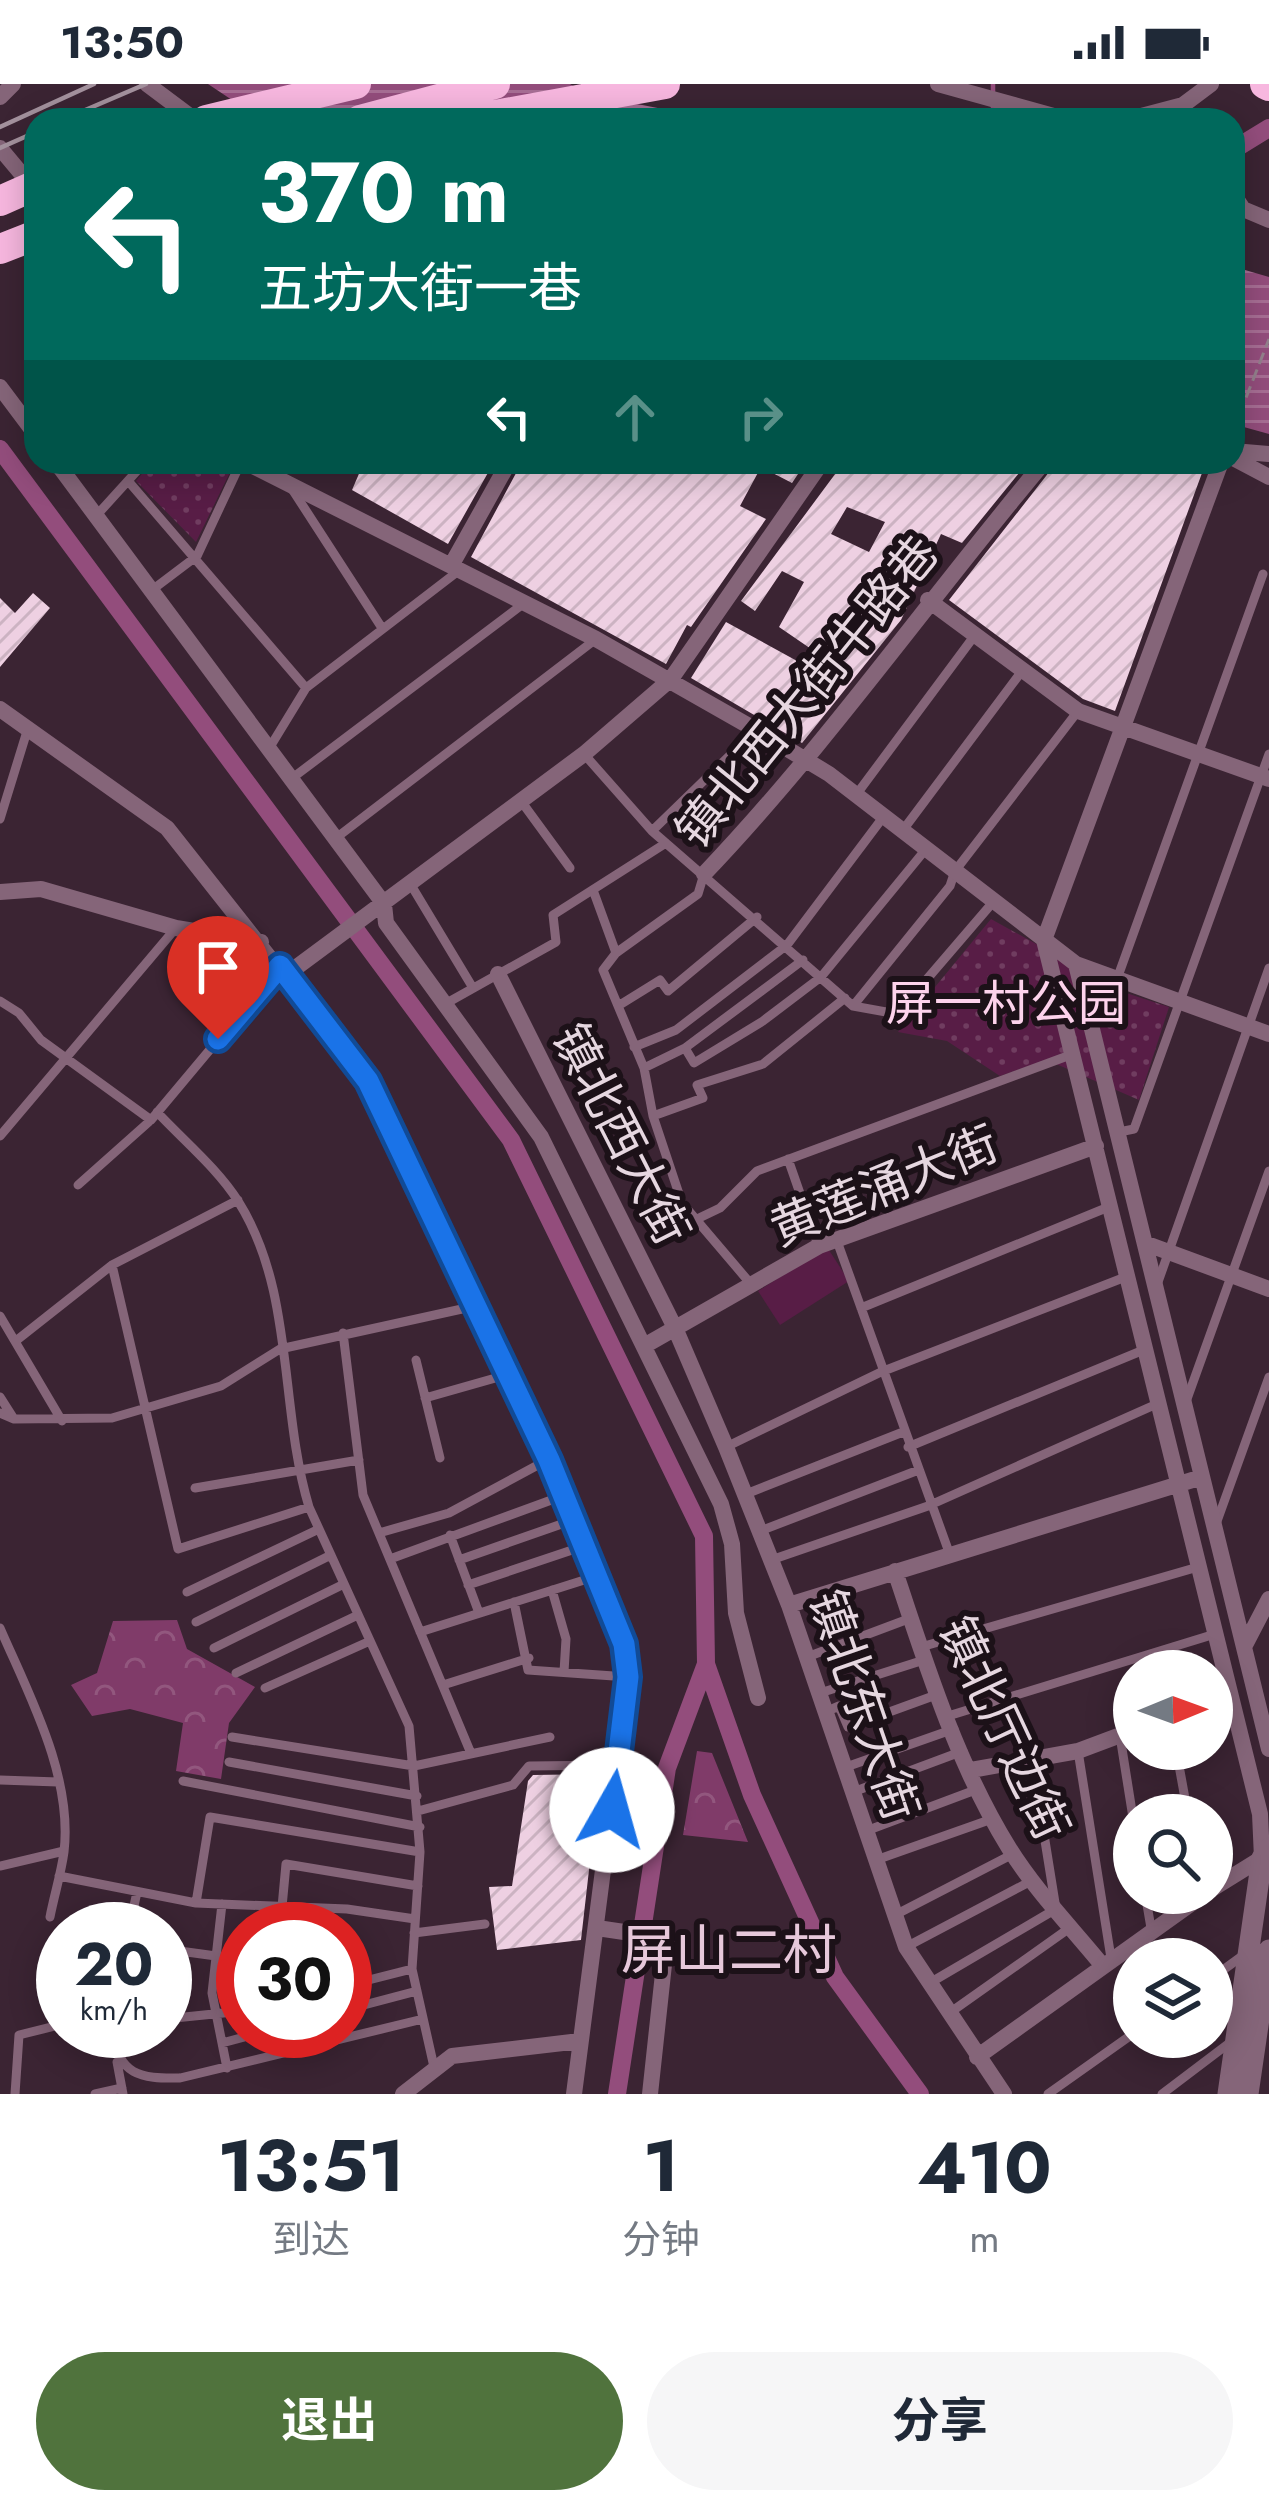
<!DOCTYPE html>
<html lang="zh">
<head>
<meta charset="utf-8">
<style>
	:root { --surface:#fff; --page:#f6f6f7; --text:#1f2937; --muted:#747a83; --accent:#50733d }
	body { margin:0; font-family:Jost,"Noto Sans SC",sans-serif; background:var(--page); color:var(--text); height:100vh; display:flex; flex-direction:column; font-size:45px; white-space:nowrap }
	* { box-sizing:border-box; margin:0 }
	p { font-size:39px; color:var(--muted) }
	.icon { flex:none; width:66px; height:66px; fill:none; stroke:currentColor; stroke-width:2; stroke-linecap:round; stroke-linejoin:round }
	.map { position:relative; height:2010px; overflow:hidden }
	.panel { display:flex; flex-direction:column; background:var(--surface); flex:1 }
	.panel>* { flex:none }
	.top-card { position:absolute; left:24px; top:24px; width:1221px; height:366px; border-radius:36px; box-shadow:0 6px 30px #0003; background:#00695c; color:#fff; overflow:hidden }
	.needle { width:78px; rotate:89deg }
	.buttons { position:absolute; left:1113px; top:1566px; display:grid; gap:24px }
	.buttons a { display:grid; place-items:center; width:120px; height:120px; border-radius:50%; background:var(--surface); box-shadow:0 6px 30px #0003; font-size:60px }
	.speed { position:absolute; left:36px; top:1818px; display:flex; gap:24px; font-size:60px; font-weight:700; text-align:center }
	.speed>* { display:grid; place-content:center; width:156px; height:156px; border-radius:50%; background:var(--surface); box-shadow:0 6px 30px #0003; line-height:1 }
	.speed small { font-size:30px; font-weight:400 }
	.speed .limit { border:18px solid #d22; background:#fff; color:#111 }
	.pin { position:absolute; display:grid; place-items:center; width:102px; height:102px; color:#fff; margin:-123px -51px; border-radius:50% 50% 50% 0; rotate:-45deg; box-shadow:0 0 12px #0007 }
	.pin .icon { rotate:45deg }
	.me { position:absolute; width:132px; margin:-66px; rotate:7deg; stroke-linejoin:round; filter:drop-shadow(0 0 9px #0008) }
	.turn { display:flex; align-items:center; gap:42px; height:252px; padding:0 36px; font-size:54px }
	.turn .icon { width:156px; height:156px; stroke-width:2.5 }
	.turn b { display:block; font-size:84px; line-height:102px }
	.lanes { display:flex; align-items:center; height:114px; padding:0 36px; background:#0003; justify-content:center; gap:60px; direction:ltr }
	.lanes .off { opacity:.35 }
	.eta { display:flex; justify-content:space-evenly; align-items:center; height:204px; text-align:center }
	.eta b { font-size:72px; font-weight:700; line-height:84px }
	.button { display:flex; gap:24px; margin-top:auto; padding:24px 36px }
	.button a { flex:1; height:138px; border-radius:72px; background:var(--accent); color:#fff; font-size:48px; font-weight:700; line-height:138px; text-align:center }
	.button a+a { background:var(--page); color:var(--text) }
	.status { display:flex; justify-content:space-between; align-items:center; height:84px; padding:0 60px; background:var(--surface); direction:ltr }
	.status svg { height:33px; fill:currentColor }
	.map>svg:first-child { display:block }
</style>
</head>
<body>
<div class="status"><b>13:50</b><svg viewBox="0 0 49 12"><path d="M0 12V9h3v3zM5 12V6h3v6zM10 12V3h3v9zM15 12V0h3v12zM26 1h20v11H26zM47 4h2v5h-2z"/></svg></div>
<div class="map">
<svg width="1269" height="2010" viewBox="0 0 1269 2010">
	<defs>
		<pattern id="forest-crowns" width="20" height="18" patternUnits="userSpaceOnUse" patternTransform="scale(3)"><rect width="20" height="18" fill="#803b69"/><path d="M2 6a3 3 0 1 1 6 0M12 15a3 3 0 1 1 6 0" fill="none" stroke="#92577e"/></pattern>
		<pattern id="park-dots" width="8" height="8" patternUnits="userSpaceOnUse" patternTransform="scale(3)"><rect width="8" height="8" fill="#581d46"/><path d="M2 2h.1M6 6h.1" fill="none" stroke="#703d60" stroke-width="1.8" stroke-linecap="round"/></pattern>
		<pattern id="water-rules" width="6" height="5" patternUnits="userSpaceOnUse" patternTransform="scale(3)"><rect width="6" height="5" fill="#934d7c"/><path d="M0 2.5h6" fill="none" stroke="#a76e94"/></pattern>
		<pattern id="building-hatch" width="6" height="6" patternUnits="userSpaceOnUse" patternTransform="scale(3)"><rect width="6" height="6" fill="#eed0e2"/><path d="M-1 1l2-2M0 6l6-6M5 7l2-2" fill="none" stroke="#ccb3c2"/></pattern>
	</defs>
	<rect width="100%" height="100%" fill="#3b2433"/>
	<path fill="url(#forest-crowns)" d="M177,1536l10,29 68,38 -26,36 -8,56 -45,-8 7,-48 -53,-14 -38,7 -21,-31 26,-12 16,-52z
		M697,1667l15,2 36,89 -65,-7z"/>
	<path fill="url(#park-dots)" d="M152,378l82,2 -38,78 -60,-61z
		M991,835l132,73 46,15 -30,93 -92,-40 -47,16 -53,-35 -49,-9z"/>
	<path fill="#581d46" d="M827,1163l22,34 -69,44 -22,-34z"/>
	<path fill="url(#water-rules)" d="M208,0h362l16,10 133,26h-457z
		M1233,172l12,14 24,7v157l-36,-10z"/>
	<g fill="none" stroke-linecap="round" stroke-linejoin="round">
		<path stroke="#934d7c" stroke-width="4.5" d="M993,36v-36"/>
		<path stroke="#934d7c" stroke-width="18" d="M1233,66l36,-22
			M0,365l511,691 193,396 2,128 -39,104 -50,326
			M706,1580l46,131 83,182 85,117"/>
	</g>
	<path fill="url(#building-hatch)" fill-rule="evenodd" d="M364,378h130l-46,82 -96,-54z
		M522,378h284l-14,21 -31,-16 -21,39 26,13 -75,108 -4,-2 -21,39 -195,-107z
		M844,378h184l-66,81 -21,-9 -40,86 -99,123 -111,-65 35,-56 82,45 9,-14 -38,-26 25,-45 -22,-11 -27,40 -14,-10zM847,423l38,15 -16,30 -38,-18z
		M1057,378h97l48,11 -87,238 -32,-12 -134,-99z
		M33,509l17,15 -50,59v-69l15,15z
		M600,1690l-19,166 -84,10 -8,-63 23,-1 16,-105 5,-6z"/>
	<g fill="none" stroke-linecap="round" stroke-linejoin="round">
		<path stroke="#93808c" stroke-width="3" stroke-dasharray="12 6" stroke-linecap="butt" d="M1233,347l36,-92"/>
		<path stroke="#856579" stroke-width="9" d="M129,398l177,206
			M292,405l90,139
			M96,432l49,-54
			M152,506l45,-34 44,-94
			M270,663l36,-59 155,-119
			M584,670l68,77 201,175 44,8 97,-113
			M291,695l232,-175
			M856,711l119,-160
			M521,717l49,67
			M0,735l28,-91
			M903,746l119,-159
			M652,747l104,-101
			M336,754l260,-199
			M411,801l62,103
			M593,806l23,63 -13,17 41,98 9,48 29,87 68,80
			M616,869l82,-59 6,-20
			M1117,895l146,-405
			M0,917l19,12 22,27 110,80
			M445,920l111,-62 -3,-27 113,-72
			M618,922l42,-26 8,11 89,-74
			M853,922l97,-120 5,-15 123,-160
			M634,963l42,-17 111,-85 97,-129
			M685,964l9,15 69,-42 58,-44 105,-128
			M644,984l41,-20 118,-88
			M157,1028c26,28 61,57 81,89 57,90 41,207 71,306l100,219 11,126 -8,117 22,98
			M653,1032l50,-18 -6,-13 66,-21 82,-66
			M1119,1048l15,-3 135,-375
			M0,1052l175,-207
			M788,1075l30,86
			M78,1101l73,-65 129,-154
			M697,1135l23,-11 37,-37 316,-117
			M837,1157l113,314
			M112,1181l66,284 131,-42
			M1158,1198l111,-314
			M861,1224l250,-102
			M0,1232l62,105
			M343,1249l20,162 107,256
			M17,1256l95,-75 126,-65
			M416,1276l24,98
			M0,1313l14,22
			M425,1314l81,-23
			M1187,1315l82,-228
			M0,1329l14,6 98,-1 109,-32 59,-37 191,-42
			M726,1363l155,-75 247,-96
			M908,1363l238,-98
			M195,1404l164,-28
			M746,1410l157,-62
			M1216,1440l53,-147
			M760,1447l156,-60
			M379,1449l70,-20 100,-54
			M450,1451l29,78
			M390,1475l175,-64
			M459,1476l117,-41
			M771,1476l157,-54 231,-103
			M468,1501l119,-40
			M552,1506l14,49 -2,33
			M187,1508l132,-63
			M514,1518l14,68 100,7
			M196,1538l135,-67
			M0,1544c29,67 73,148 64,224 -3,22 -10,44 -14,65
			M420,1548l180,-57
			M921,1563l277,-80
			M214,1564l130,-64
			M807,1573l104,-39
			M236,1589l122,-58
			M443,1601l86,-27
			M265,1604l105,-47
			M820,1609l104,-33
			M825,1628l14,-6 9,21 88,-32
			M948,1632l267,-82
			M1120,1652l14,88
			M232,1653l182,29 136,-29
			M1176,1665l12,66
			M1078,1667l33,207
			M229,1678l188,34
			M846,1683l108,-38
			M0,1696l58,2
			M183,1697l237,46
			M853,1708l110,-41
			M418,1727l95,-26 16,-19 88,-1
			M866,1747l112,-42
			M876,1776l116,-41
			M0,1782l64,-15
			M59,1792l137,27 151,6 68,10
			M1145,1809l6,35
			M196,1819l14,-86 210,35
			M222,1820l-10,89 15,75
			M282,1823l4,-43 132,22
			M895,1831l118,-61
			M129,1845l8,-37
			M414,1849l71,-9
			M906,1863l127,-67
			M165,1865l51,7
			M1212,1894l33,-24
			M928,1900l128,-75 -24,-149
			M345,1902l67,-17
			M345,1926l72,-19
			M948,1930l123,-87
			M165,1935l78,-8
			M113,1947c5,44 27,48 67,47l243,-59
			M222,1959l45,-12
			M117,1978l6,32
			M15,2010l4,-59 44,-11
			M95,2010l27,-6
			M1048,2010l86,-61
			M1162,2010l70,-53"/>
		<path stroke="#856579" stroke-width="16" d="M147,0l48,36
			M938,0l130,36
			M0,13l13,-13
			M1126,36l57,-15 28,-21
			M0,64l35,42
			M1233,110l10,15 26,11
			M0,303l36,48
			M1233,367l36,3
			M1233,374l36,19
			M56,378l328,442 2,19 155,214 180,367 11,40 4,69 22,85
			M245,378l351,177 160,91 73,44 247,190 193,70
			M452,480l57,-102
			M928,516l150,111 191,68
			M0,625l167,119 200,253 233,494 24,69 4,33 -54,417
			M704,790c123,-129 225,-275 340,-412
			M0,808l41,-3 135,39 85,14
			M1076,880l193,785
			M498,890l177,354 51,119 63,158 117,342 98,147
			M286,891l298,-221 87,-75 151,-217
			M1147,1160l122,45
			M644,1262l175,-100 277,-100
			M895,1487c31,94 62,193 114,277 26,42 62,79 93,117
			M789,1521l413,-128
			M1245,1561l24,-46
			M971,1686l107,-19 56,-21
			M1212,1805l50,-31 -2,-44 -216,-874 177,-478
			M597,1844l61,9 8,9 -16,148
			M977,1973l229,-164
			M403,2010l49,-38 128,-15"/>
		<path stroke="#856579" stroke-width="21" d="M1228,2010l34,-236 7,-10
			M1248,2010l21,-144"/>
		<path stroke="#f7b7df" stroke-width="30" d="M1265,0l4,2
			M206,36l150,-36
			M360,36l135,-36
			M468,36l197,-36
			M0,165l36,-14"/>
		<path stroke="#a4929e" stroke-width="4.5" d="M62,36l84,-36
			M0,43l94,-43
			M0,64l36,-16"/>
		<path stroke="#f7b7df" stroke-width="30" d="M0,117l36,-16"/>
	</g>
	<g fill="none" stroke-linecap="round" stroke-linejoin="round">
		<defs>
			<path id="route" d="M218,955l62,-73 88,115 181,379 75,184 4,33 -16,133"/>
		</defs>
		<use href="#route" stroke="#114b97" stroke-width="30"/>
		<use href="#route" stroke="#1a73e8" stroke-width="21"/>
	</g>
	<g text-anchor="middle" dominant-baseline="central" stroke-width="12" stroke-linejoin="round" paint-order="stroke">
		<g font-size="48" fill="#e6d7e0" stroke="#1c1118">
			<text transform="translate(807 608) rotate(-51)">镇北西大街牛路巷</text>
			<text transform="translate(621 1050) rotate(63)">镇北西大街</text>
			<text transform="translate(884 1102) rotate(-22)">黄莲涌大街</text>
			<text transform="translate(864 1621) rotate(71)">镇北东大街</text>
			<text transform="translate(1004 1644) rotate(65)">镇北厅边街</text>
		</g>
		<g font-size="48" fill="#fdd3ec" stroke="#1c1118">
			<text x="1006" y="919">屏一村公园</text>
		</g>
		<g font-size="54" fill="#e6c8da" stroke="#1c1118">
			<text x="729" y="1866">屏山二村</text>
		</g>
	</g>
</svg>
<div class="buttons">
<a><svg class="needle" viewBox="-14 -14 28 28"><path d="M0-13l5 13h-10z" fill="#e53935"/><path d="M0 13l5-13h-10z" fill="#747a83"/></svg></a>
<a><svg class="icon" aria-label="search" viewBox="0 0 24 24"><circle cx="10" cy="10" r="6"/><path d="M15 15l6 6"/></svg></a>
<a><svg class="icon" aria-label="layers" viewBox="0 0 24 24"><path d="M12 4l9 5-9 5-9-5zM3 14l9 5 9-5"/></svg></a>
</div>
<div class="speed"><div>20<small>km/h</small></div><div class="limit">30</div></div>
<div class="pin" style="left:218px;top:955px;background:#d93025"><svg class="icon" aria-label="arrive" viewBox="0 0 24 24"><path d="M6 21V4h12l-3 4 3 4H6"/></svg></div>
<svg class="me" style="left:612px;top:1726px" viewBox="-20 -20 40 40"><circle r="19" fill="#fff"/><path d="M0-13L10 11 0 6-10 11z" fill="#1a73e8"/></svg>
<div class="top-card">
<div class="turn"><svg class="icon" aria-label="left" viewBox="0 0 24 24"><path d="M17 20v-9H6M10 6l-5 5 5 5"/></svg><div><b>370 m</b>五坊大街一巷</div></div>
<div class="lanes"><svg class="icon" aria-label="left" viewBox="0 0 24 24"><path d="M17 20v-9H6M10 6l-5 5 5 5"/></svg><svg class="icon off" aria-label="ahead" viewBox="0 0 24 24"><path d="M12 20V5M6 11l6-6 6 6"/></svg><svg class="icon off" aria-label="right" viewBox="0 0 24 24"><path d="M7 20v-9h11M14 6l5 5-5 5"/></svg></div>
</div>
</div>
<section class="panel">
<div class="eta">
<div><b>13:51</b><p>到达</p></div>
<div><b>1</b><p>分钟</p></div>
<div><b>410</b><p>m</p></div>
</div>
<div class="button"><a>退出</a><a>分享</a></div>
</section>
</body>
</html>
